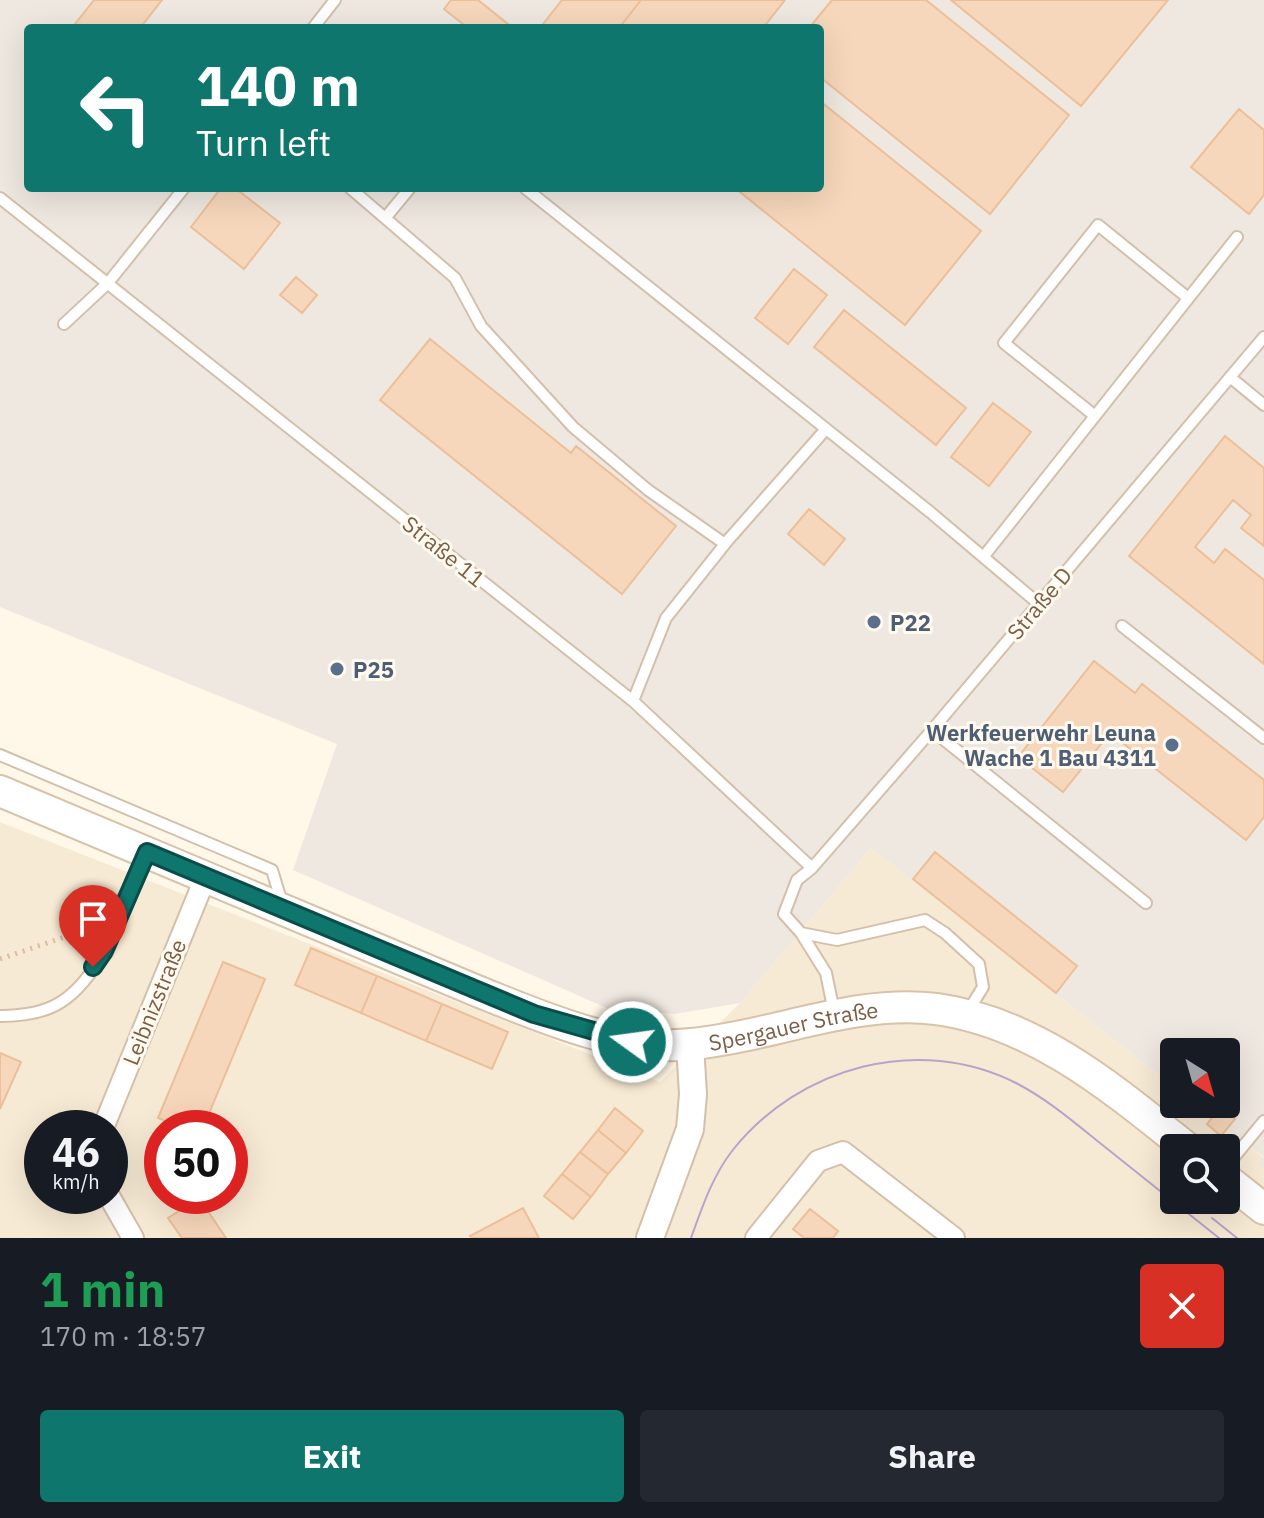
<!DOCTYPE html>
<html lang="en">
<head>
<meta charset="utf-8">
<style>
	:root { --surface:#171b24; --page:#242831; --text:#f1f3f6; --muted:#9ea1a6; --accent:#0f766e }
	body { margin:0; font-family:"IBM Plex Sans",sans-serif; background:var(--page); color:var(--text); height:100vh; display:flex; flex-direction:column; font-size:30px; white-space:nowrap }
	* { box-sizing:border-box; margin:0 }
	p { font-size:26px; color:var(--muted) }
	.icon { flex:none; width:44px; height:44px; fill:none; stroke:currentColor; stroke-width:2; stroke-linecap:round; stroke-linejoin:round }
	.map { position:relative; height:1238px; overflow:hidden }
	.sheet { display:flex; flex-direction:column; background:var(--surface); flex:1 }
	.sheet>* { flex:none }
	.banner { position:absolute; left:24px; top:24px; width:800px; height:168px; border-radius:8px; box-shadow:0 8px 32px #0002; background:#0f766e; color:#fff; overflow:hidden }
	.needle { width:52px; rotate:143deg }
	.fabs { position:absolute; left:1160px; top:1038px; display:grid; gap:16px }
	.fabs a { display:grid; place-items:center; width:80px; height:80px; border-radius:8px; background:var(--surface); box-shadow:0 8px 32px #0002; font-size:40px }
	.speed { position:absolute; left:24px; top:1110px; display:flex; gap:16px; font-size:40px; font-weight:700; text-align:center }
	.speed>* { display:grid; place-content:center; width:104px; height:104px; border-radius:50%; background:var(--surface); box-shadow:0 8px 32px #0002; line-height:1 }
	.speed small { font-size:20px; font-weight:400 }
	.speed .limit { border:12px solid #d22; background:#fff; color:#111 }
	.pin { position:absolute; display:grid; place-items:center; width:68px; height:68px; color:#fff; margin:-82px -34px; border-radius:50% 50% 50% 0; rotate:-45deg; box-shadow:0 0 8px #0007 }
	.pin .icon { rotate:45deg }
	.me { position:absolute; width:88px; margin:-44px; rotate:284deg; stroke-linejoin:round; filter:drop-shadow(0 0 6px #0008) }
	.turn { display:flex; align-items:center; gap:28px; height:168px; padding:0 40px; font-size:36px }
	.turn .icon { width:104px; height:104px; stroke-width:2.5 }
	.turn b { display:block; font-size:56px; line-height:68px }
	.round { display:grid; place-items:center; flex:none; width:84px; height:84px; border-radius:8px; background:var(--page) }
	.head { display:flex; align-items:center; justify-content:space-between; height:136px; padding:0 40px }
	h1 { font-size:48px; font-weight:800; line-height:60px; color:#1e9e55 }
	.primary-button { display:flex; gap:16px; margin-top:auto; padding:16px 40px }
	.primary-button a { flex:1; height:92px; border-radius:8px; background:var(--accent); color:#fff; font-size:32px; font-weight:800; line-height:92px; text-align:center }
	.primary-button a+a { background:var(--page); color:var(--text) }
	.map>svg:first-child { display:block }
</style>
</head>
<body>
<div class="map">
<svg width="1264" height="1238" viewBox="0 0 1264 1238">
	<rect width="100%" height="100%" fill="#fff7e7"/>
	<path fill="#f7ead4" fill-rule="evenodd" d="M0,822l660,260 80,-79 131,-155 303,239v17h22l68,54 -6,7 6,5v68h-1264zM42,1128h68v68h-68zM162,1128h68v68h-68zM1174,1148h52v52h-52z"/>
	<path fill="#efe8e0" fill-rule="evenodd" d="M0,0h1264v1170l-6,-5 6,-8 -37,-28 -6,7 -14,-12 5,-8 -16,-12h30v-52h-52v35l-303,-239 -131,155 -65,11 -66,-5 -316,-139 44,-126 -337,-137zM28,28h792v160h-792z"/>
	<path fill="#f7d7bb" stroke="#ecbf99" stroke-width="2" d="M94,0h68l-22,28h-68z
		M451,0h27l30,24 -3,4h-37l-24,-19z
		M562,0h79l-22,28h-79z
		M641,0h144l-22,28h-144z
		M832,0h94l143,115 -79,99 -170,-137v-49h-11z
		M951,0h217l-87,106z
		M820,101l161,130 -76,94 -170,-137h85z
		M1239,109l25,21v65l-15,19 -58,-47z
		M221,188h14l45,35 -36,46 -53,-42z
		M794,269l33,26 -39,49 -33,-26z
		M296,277l21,18 -15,18 -22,-18z
		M844,310l122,98 -30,37 -122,-98z
		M430,339l141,114 5,-7 100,80 -54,68 -242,-194z
		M993,403l38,29 -42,54 -38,-29z
		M1225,436l39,32v78l-23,-18 10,-13 -18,-15 -38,47 19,16 11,-14 39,31v84l-135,-108z
		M809,509l36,30 -21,26 -36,-31z
		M1094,661l41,32 7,-9 122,96v37l-18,23 -136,-107 -47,59 -45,-35z
		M935,852l142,114 -21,27 -143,-114z
		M311,948l66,28 -16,37 -66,-28z
		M223,962l42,17 -62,149h-20l-25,-10z
		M377,976l65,28 -16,37 -65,-28z
		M442,1004l66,28 -16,37 -66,-28z
		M0,1053l21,9 -21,47z
		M1220,1107l15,12 -14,17 -14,-12z
		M615,1108l28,23 -17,22 -28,-23z
		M598,1130l28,23 -18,21 -28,-22z
		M580,1152l28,22 -17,23 -29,-23z
		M562,1174l29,23 -18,22 -29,-23z
		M199,1198l27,40h-44l-14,-20z
		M523,1208l16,30h-67l-2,-2z
		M810,1209l28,22 -5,7h-29l-11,-9z"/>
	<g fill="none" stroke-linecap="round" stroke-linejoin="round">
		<defs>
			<path id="service" d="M313,28l22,-28
				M350,188l105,90 26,48 92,101 75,63 77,54
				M525,188l405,324 109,92
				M0,198l633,503 179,167 -15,12 -13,34 17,19 25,40 8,39
				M386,217l24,-29
				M64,324l44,-41 76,-95
				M1230,377l34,28
				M1095,416l-91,-73 94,-118 90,73
				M984,556l253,-319
				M1122,626l142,112
				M633,701l33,-83 63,-79 97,-110
				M932,730l214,173
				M0,755l272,115 10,33
				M812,868l120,-138 332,-393
				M801,933l36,7 88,-20 20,13 34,31 4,23 -16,26
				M0,1016c20,0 44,-3 61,-14 44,-28 64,-100 84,-146
				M1226,1167l38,-46"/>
			<path id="minor" d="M103,1128l103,-252
				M109,1196l24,42
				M756,1238l62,-77 25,-9 111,86"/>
			<path id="tertiary" d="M650,1238l40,-109 3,-35 -3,-49"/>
			<g id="secondary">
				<path id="s1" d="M0,791l477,200c65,26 144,61 215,53 82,-8 161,-45 244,-35 98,13 176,79 251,139"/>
				<path d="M1226,1179l38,30"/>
			</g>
		</defs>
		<use href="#service" stroke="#d3bfaa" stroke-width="14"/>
		<use href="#minor" stroke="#d3bfaa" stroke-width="24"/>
		<use href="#tertiary" stroke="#d3bfaa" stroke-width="30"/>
		<use href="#secondary" stroke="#d9c2aa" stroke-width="34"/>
		<path stroke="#ddbb9d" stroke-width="5" stroke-dasharray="2 6" stroke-linecap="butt" d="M0,959l97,-33"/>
		<use href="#service" stroke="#fff" stroke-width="10"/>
		<use href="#minor" stroke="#fff" stroke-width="20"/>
		<use href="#tertiary" stroke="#fff" stroke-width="26"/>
		<use href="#secondary" stroke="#fff" stroke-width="30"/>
		<path stroke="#bba2cb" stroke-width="2" d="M1212,1218l25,20
			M691,1238c11,-30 21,-61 41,-87 67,-85 187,-117 284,-68 33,17 60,41 89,64 38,30 76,61 114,91"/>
	</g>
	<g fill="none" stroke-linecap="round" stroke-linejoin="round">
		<defs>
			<path id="route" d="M93,967l11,-16 43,-99 387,162 98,28"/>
		</defs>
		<use href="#route" stroke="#0a4d48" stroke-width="20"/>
		<use href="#route" stroke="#0f766e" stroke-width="14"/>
	</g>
	<g fill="#5c6f8a" stroke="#fffaef" stroke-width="3">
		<circle cx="874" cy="622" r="8"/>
		<circle cx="337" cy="669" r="8"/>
		<circle cx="1172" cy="745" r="8"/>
	</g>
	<g text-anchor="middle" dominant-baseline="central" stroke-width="6" stroke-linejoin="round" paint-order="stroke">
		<g font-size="22" fill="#7c5e47" stroke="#fffaef">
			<text transform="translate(444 551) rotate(39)">Straße 11</text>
			<text transform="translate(1039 603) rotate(-50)">Straße D</text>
			<text transform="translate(154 1002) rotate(-68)">Leibnizstraße</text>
			<text stroke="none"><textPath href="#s1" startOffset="844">Spergauer Straße</textPath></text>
		</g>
		<g font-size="22" font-weight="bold" fill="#4e5e75" stroke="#fffaef" text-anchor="start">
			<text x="890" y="622">P22</text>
			<text x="353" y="669">P25</text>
			<text x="1156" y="732" text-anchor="end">Werkfeuerwehr Leuna<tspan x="1156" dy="25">Wache 1 Bau 4311</tspan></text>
		</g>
	</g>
</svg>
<div class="fabs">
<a><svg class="needle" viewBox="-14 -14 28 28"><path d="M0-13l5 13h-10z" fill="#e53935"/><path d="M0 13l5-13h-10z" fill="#9ea1a6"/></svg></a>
<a><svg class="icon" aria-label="search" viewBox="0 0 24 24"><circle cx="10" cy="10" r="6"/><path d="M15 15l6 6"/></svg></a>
</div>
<div class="speed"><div>46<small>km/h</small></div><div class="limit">50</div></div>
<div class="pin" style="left:93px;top:967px;background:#d93025"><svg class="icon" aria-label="arrive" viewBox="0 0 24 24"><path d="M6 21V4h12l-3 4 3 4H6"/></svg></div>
<svg class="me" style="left:632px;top:1042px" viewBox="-20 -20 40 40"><circle r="17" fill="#0f766e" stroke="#fff" stroke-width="3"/><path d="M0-11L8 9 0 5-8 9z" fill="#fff"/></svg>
<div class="banner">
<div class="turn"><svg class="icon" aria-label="left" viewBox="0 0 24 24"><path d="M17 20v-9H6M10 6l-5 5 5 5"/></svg><div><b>140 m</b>Turn left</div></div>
</div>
</div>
<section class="sheet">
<div class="head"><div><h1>1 min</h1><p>170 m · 18:57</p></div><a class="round" style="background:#d93025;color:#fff"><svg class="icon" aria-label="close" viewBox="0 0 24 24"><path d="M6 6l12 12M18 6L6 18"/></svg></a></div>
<div class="primary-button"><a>Exit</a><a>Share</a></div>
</section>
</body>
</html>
